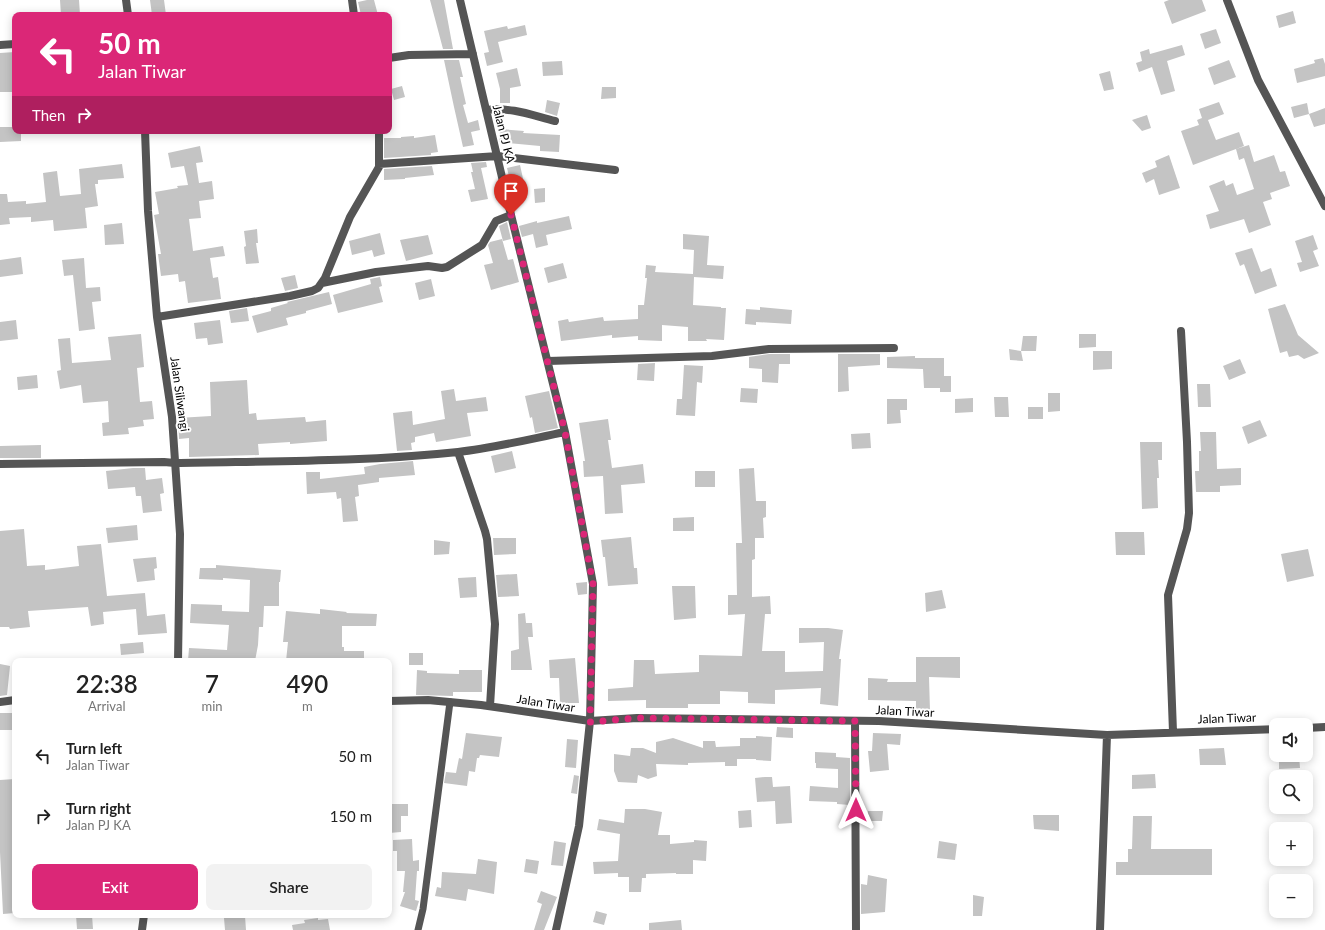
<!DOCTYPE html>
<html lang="en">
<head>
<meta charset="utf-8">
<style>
	:root { --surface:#fff; --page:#f2f2f2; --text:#222; --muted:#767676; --accent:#db2777 }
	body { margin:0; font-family:Lato,sans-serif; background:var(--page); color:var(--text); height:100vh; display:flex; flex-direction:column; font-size:15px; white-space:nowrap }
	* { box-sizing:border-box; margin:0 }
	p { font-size:13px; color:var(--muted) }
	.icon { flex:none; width:22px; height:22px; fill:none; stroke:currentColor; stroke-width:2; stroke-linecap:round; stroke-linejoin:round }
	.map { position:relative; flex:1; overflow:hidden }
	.sheet { position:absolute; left:12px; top:658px; width:380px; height:260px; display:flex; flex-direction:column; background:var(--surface); border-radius:8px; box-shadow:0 2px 10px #0003 }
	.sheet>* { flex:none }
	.hud { position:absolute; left:12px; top:12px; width:380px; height:122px; border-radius:8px; box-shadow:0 2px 10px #0003; background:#db2777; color:#fff; overflow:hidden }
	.buttons { position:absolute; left:1269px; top:718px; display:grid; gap:8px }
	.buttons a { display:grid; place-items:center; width:44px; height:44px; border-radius:8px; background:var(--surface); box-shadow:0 2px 10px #0003; font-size:20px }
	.pin { position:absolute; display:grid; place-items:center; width:34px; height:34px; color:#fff; margin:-41px -17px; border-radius:50% 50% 50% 0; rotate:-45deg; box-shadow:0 0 4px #0007 }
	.pin .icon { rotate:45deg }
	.me { position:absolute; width:44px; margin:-22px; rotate:0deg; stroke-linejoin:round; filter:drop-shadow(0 0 3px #0008) }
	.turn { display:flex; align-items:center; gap:14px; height:84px; padding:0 20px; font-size:18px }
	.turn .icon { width:52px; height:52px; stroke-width:2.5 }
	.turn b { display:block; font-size:28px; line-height:34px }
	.then { display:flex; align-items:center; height:38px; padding:0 20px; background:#0003; gap:8px; font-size:15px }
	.eta { display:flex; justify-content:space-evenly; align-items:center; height:68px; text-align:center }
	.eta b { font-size:24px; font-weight:600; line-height:28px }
	.cta { display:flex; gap:8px; margin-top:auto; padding:8px 20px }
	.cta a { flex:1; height:46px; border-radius:8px; background:var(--accent); color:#fff; font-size:16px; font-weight:600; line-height:46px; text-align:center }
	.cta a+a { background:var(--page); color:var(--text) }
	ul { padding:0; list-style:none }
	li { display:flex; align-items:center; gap:12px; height:60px; padding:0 20px }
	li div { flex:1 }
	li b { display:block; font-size:15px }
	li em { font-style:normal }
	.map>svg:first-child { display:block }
</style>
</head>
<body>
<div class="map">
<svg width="1325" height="930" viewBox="0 0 1325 930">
	<rect width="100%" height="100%" fill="#fff"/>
	<path fill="#c4c4c4" d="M60,0h19l1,15h-19z
		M150,0h14l2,15h-14z
		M367,0h7l4,15h-17l-3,-13z
		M430,0h14l9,49h-10z
		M1169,0h33l4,11 -34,13 -8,-22z
		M1293,11l3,12 -17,5 -3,-12z
		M525,25l2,10 -29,7 5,20 -16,4 -3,-13 5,-1 -5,-21 23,-5 1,3z
		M1216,29l5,14 -16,6 -5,-15z
		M1182,45l3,10 -18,6 8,30 -14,4 -9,-28 -13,5 -3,-9 6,-2 -2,-9 9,-3 1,5z
		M15,52v40h-15v-39z
		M1323,58l2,6v12l-28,7 -3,-14 21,-6 -1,-3z
		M444,60h15l4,17h-3l6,27 -3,1 5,18 10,-3 2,10 -9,2 3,13 -11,2 -9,-40z
		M1229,60l7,17 -22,8 -6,-17z
		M562,61l1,14 -20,1 -1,-14z
		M517,68l4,18 -11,2v15h-10v-14l-4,-16z
		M1110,71l4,18 -10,2 -5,-17z
		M402,86l3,11 -11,3 -3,-11z
		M602,87h14v11l-15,1z
		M547,100l13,3 -3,13 -12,-4z
		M1219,102l5,12 -16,6 8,20 23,-8 5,14 -51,19 -12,-34 18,-6 -2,-5 5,-2 -3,-9z
		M1307,103l2,11 -15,4 -3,-11z
		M1325,108v16l-11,3 -5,-13z
		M1147,115l4,13 -9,3 -10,-11z
		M0,127h15v4h6v10l-21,1z
		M500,129l24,2 -1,2 37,2 -1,17 -19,-1v-5l-41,-4z
		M435,135l3,17 -7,1v2l-47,3v-20h17v-1l13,-1v2z
		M1249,145l5,17 20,-7 6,17 5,-1 5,15 -20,7 2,6 -9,3 8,23 -22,8 -5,-14 -34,10 -4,-14 13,-4 -10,-25 15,-6 2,6 7,-3 4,12 17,-6 -10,-31 -5,2 -3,-11z
		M200,146l3,16 -7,1 3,20 13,-2 2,18 -15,2 2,17 -12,1 4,32 30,-5 2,10 -15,2 3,20 5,-1 3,22 -33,4 -3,-22 -6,1 -1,-8 -17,2 -3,-22h3l-7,-39 5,-1 -4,-22 23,-4 -1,-2 11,-1 -4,-19 -13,2 -3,-15z
		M1169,155l11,33 -21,7 -5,-16 -8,4 -4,-10 15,-6 -2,-6z
		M486,162l1,5 -6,1 7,31 -17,3 -3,-12 7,-1 -4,-17h2l-2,-9z
		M122,164l2,14 -26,2v4h-3l3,22 -13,2 2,20 -33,3 -1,-11 -22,2v-5l-22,1 1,6 -10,1v-31h7l1,8 18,-1v3l20,-2 -3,-29 14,-2 3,25 21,-2 -2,-25z
		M520,165l4,18 -13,2 -4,-17z
		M432,166l2,9 -29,3v1l-21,1v-11z
		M545,188v14l-10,1 -1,-14z
		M569,216l3,13 -26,6 2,10 -12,3 -3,-14 -11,3 -3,-11 18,-5v2z
		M507,222l4,17 -8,2 -4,-15z
		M122,223l2,21 -19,1 -1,-20z
		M257,229l1,14h-2l3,20 -13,1 -2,-17 2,-1 -2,-15z
		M380,233l5,21 -11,3 -2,-7 -20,5 -3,-14z
		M683,234l26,2 -2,29 17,1 -1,13 -29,-2 -1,28 28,2v1h5l-2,32 -18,-1 1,2h-19v-14l-26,-2v16l-24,-1v-4l-26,2v-3l-51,6 -3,-20 10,-2 1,3 34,-5 1,4 34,-2v-14h6l3,-27h-2l1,-13 10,1 -1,6 38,2 1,-24 -11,-1z
		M428,235l5,19 -27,7 -6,-21z
		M1313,235l5,14 -5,2 6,15 -19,6 -3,-9 5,-1 -7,-21z
		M502,239l6,21 5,-1 6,23 -28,8 -7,-25 9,-2 -5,-18 2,-3z
		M1252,248l9,24 10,-4 6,18 -22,8 -11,-30 -4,2 -5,-13z
		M21,257l2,17 -23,3v-17z
		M84,258l2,30 14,-1 1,14 -9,1 3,27 -16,2 -6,-56 -9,1 -2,-16z
		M563,263l4,15 -19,5 -4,-15z
		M295,275l3,13 -13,3 -4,-13z
		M380,277l2,9 -3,1 4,15 -45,11 -5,-18 38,-11 -1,-5z
		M431,279l4,17 -16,4 -4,-17z
		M329,292l3,12 -26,7v2l-20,5 2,7 -31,8 -5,-17 19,-5v-3l17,-5 -1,-1z
		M1285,304l13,31 21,18 -15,6 -6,-4 -9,2 -2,-6 -7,2 -12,-44z
		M760,307l32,3 -1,14 -35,-2v3l-11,-1 1,-15 14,1z
		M247,308l2,13 -18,2 -2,-12z
		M16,320l2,19 -18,2v-19z
		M220,320l3,23 -15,2 -1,-7 -11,1 -2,-16z
		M141,334l3,33 -7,1 3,34 12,-1 2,18 -11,1 1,6 -16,2 1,6 -26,2 -1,-13 7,-1 -1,-21 -25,2 -2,-18 -21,4 -3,-18 4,-1 -3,-31 12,-1 2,25 39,-3 -3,-23z
		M1079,334h17v13l-17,1z
		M1023,336h14l-1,15h-15z
		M1009,349l12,2 2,10 -13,-1z
		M1093,351h19v18l-19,1z
		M769,354h21v10h-11l-1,19 -16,-1v-13l-13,-1v-11z
		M838,354h42v11l-32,2 1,24 -11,1z
		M915,356v2h29v18h7v16h-11v-4h-16l-1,-19 -36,-1v-11z
		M1240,359l6,14 -17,7 -6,-14z
		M655,363l-1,18 -17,-1 1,-16z
		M684,365l19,1 -1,17 -5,-1 -2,34 -19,-1 1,-16h5z
		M37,375l1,13 -20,2 -1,-13z
		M247,380l2,34 7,-1 1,7 48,-3 1,5 20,-2 1,21 -37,3v-2l-32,2 1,11 -70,2v-19l-10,1 -1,-21 33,-2 -1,-34z
		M1197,384h13l1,23h-13z
		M741,388l17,1 -1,14 -17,-1z
		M454,389l2,12 30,-4 2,14 -21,2 4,23 -35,6 -2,-9 -19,4v5l-4,1 1,7 -15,1 -4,-38 19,-2 1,14 32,-6 -4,-28z
		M549,391l9,37 -23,5 -3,-16 -2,1 -5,-22z
		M1048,393h12v18l-12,1z
		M994,397h14l1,20h-14z
		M973,398v14l-18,1v-14z
		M887,399h20v11h-7l1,13 -14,1z
		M1028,407h15v12h-15z
		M608,419l3,21h-3l4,28 31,-4 2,19 -24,2 2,28 -18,1 -2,-38 -19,1 -1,-16h2l-6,-38z
		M1260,420l7,16 -19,8 -6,-17z
		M1200,432h16l1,37 24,-1v17l-21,1v6h-24l-1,-21h4v-20h2z
		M870,433l1,15 -19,1 -1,-15z
		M1140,442h22v18h-4l1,18h-2l1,30 -16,1z
		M41,445v13h-41v-12z
		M512,451l4,17 -21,5 -4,-17z
		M413,461l2,14 -36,3v4l-21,3 1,11 -4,1 3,24 -15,1 -2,-24 -4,1 -1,-7 -29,2 -1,-22h14v7l45,-5 -1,-7 16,-3z
		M133,468h12l1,12 16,-2 2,15 -4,1 2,17 -19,2 -2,-17h-5l-1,-9 -27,2 -2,-18z
		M754,468l2,33h10v16l-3,1 1,20h-9v21l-3,1v37l18,-1 1,18h-6l-3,37h23v21l38,-1 1,-29 -25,1v-15h29l15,2 -4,29h2l-3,47 -18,-2 1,-16 -46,2v14l-27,-1v-11l-28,-1v13h-32v4h-42v-8l-38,1v-12l25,-2 1,-27h20l1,14 44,-2v-17l43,1 3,-42 -17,1v-20h9l-1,-52h6l-3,-74z
		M695,471h20v16h-20z
		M694,517v14h-21v-13z
		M137,525l1,15 -30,3 -2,-15z
		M24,529l3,37 18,-1v5l34,-4 -2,-20 24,-2 6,52 38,-3 2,23 18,-2 2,19 -29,2 -2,-26 -33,3 1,12 -13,2 -3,-19 -60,4 2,16 -20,2 -1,-2h-9v-96z
		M1115,532h29l1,23h-29z
		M631,537l3,31h3l1,16 -30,2 -3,-29h-2l-2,-17z
		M493,538h23v16l-22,1z
		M434,540l16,2 -1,12 -15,1z
		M1308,549l6,27 -27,6 -6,-28z
		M156,557l1,11 -3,1 1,11 -18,2 -4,-23z
		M216,565l65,5 -1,12h-1v24h-15l-1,21h-4l-1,18 -3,16h-67l1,-13 38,2 2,-25 -39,-2 1,-19 31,1v6l27,1 1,-32 -27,-2v2l-24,-1 1,-11h16z
		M517,574l2,22 -21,1 -2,-22z
		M476,577l1,20 -17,1 -2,-20z
		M587,582v12l-9,1 -2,-12z
		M672,586h23l1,32 -22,2z
		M942,590l4,18 -20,4 -1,-19z
		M320,609l27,3 -1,1 31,1 -1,12h-34v21h2v4h20v10h-78l2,-19h-5l3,-31 34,3z
		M525,613l1,10h6l1,14h-5l4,33h-21v-19l8,-2 -1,-35z
		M143,642l1,11 -23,2 -1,-11z
		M409,653h14v12h-14z
		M916,657h44v21l-31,-1 1,34h-14v-10l-48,-1v-22l20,1 -1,3h29z
		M575,658l4,45h-19l-1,-25h-9l-1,-18z
		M0,664l10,2 -3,29 -7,1z
		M417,670l10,1v2l32,1v-4h23v22h-29v4l-37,-1z
		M0,713h15v17h-15z
		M777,727l16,1v10l-17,-1z
		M466,733l36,4 -3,20 -19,-2 -1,3h-2l-2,14 -6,-1 -2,15 -23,-3 2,-11 10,1 3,-15 3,1z
		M873,733l28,1 -1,11 -13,-1 2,26 -19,2 -2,-21h4z
		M756,736l16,1 -1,24 -15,-1v-1h-19v7h-12v-4l-37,1v2l-32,-1 1,12 -9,3 -10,-4 -1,8 -19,-1 -4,-11v-17l16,2 1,-8h12l13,5v-11l17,-4 30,10v-7h12l1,6 24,-1v-8h16z
		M567,739l11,1 -2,28 -11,-1z
		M1224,748l2,17h-26l-1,-16z
		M815,752l21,1v4l14,1v47l-13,-1v-2l-28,-1 1,-15 28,2v-19l-22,-1v-5h-1z
		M1279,755h20l1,13 -21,1z
		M1155,774l1,14 -24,1v-14z
		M574,775l5,1 -2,18 -6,-1z
		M765,777h7l1,10 17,-1 2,37 -16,1 -1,-23 -18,1 -2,-24z
		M15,779v134l-12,1 -3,-62v-72z
		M389,804h19v12h-7v16l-12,1z
		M625,809h20l17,3 -4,23h12v9l24,-2v-2l13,1 -1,20 -13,-1v14h-17v-1l-30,1v4h-4l-1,14h-12v-15h-11v-4l-24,1 -1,-12 25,-1 2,-27 -23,-4 2,-11 25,4z
		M751,810l1,17 -13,1 -1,-17z
		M868,811h15l-1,10h-14z
		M1033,815h26v16l-25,-2z
		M1133,816h19l-1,33h61v26h-96v-13h12v-13h4z
		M412,839l1,22 6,-1v11h-2l-2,29 4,1 -3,10 -16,-5 5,-14h-2l2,-21h-8v-20h-4v-11z
		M554,841l12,2 -3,23 -12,-1z
		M939,841l18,3 -2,16 -18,-2z
		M478,859l19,3 -3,32 -26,-5 -2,12 -31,-5 2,-9 4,1 1,-16 34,2z
		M526,859l13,2 -2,13 -13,-2z
		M868,875l19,4 -2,33 -24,2v-30l6,1z
		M541,891l16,6 -13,33h-10l8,-26 -5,-2z
		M973,895l11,2 -2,19h-9z
		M596,911l11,3 -3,11 -11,-3z
		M76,915h16l1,14h-16z
		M245,916l1,14h-21l-1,-12z
		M318,918v2l10,-1 2,11h-37l-1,-5 13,-2 -1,-3z
		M681,920l1,10h-33v-7z"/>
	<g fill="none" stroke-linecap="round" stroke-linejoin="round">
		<path stroke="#555" stroke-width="7" d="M418,930l5,-21 27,-207"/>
		<path stroke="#555" stroke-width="8" d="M126,0l2,15
			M352,0l2,15
			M460,0l51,215 54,217 28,152 -3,137 -11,105 -23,104
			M1227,0l31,80 67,126
			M0,45l15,-1
			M389,58l20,-3 64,-1
			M486,110c26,-3 45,5 69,11
			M145,131l3,80 9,106 15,100 8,117 -2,127
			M379,164l119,-8 117,14
			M322,283l54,-11 52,-6 14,2 5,-1 35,-22 14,-24 15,-6
			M157,317l133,-21 22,-5 6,-3 7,-10 25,-61 29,-50v-36
			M548,361l164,-5 57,-7 125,-1
			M458,452l27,79 2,8 8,85 -5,82
			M0,464l164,-2 11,1c94,-2 189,-1 283,-11 36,-4 72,-13 107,-20
			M389,701l39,-1 53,5 109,16 47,-3 242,3 228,14 169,-6
			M0,702l15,-2
			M855,721l1,209
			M1306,728l19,-1
			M1173,732l-5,-137 19,-66 2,-16 -2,-71 -6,-111
			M142,930l2,-15
			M1100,930l7,-195"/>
	</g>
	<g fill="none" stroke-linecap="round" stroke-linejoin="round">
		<path stroke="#db2777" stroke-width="7" stroke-dasharray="0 12.6" d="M511,215l54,217 28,152 -3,138 47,-4 218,3 1,89"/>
	</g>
	<g text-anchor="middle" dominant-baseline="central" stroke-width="4" stroke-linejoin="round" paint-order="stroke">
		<g font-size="12" fill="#000" stroke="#fff">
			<text transform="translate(504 134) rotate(76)">Jalan PJ KA</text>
			<text transform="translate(180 394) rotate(82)">Jalan Siliwangi</text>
			<text transform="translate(546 703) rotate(9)">Jalan Tiwar</text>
			<text transform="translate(905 711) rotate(3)">Jalan Tiwar</text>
			<text transform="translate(1227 718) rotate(-2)">Jalan Tiwar</text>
		</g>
	</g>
</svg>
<div class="buttons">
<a><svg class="icon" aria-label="sound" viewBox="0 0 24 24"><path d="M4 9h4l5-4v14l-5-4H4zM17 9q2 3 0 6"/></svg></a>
<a><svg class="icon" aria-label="search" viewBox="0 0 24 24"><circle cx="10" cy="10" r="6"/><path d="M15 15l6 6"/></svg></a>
<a>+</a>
<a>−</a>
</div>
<div class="pin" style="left:511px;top:215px;background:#d93025"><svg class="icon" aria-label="arrive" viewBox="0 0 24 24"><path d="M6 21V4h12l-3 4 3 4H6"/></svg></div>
<svg class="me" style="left:856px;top:810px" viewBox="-20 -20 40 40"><path d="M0-17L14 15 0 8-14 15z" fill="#db2777" stroke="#fff" stroke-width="4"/></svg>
<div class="hud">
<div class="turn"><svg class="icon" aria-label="left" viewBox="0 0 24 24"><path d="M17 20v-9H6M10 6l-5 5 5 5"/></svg><div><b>50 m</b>Jalan Tiwar</div></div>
<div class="then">Then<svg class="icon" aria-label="right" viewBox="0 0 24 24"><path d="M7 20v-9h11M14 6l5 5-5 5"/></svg></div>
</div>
<section class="sheet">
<div class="eta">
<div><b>22:38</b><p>Arrival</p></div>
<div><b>7</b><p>min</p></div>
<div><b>490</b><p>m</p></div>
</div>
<ul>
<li><svg class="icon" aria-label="left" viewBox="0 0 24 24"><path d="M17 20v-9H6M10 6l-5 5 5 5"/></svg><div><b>Turn left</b><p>Jalan Tiwar</p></div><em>50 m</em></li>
<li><svg class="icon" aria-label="right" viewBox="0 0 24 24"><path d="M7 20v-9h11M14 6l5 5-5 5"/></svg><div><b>Turn right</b><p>Jalan PJ KA</p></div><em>150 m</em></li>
</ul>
<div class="cta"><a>Exit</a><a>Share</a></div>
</section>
</div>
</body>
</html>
